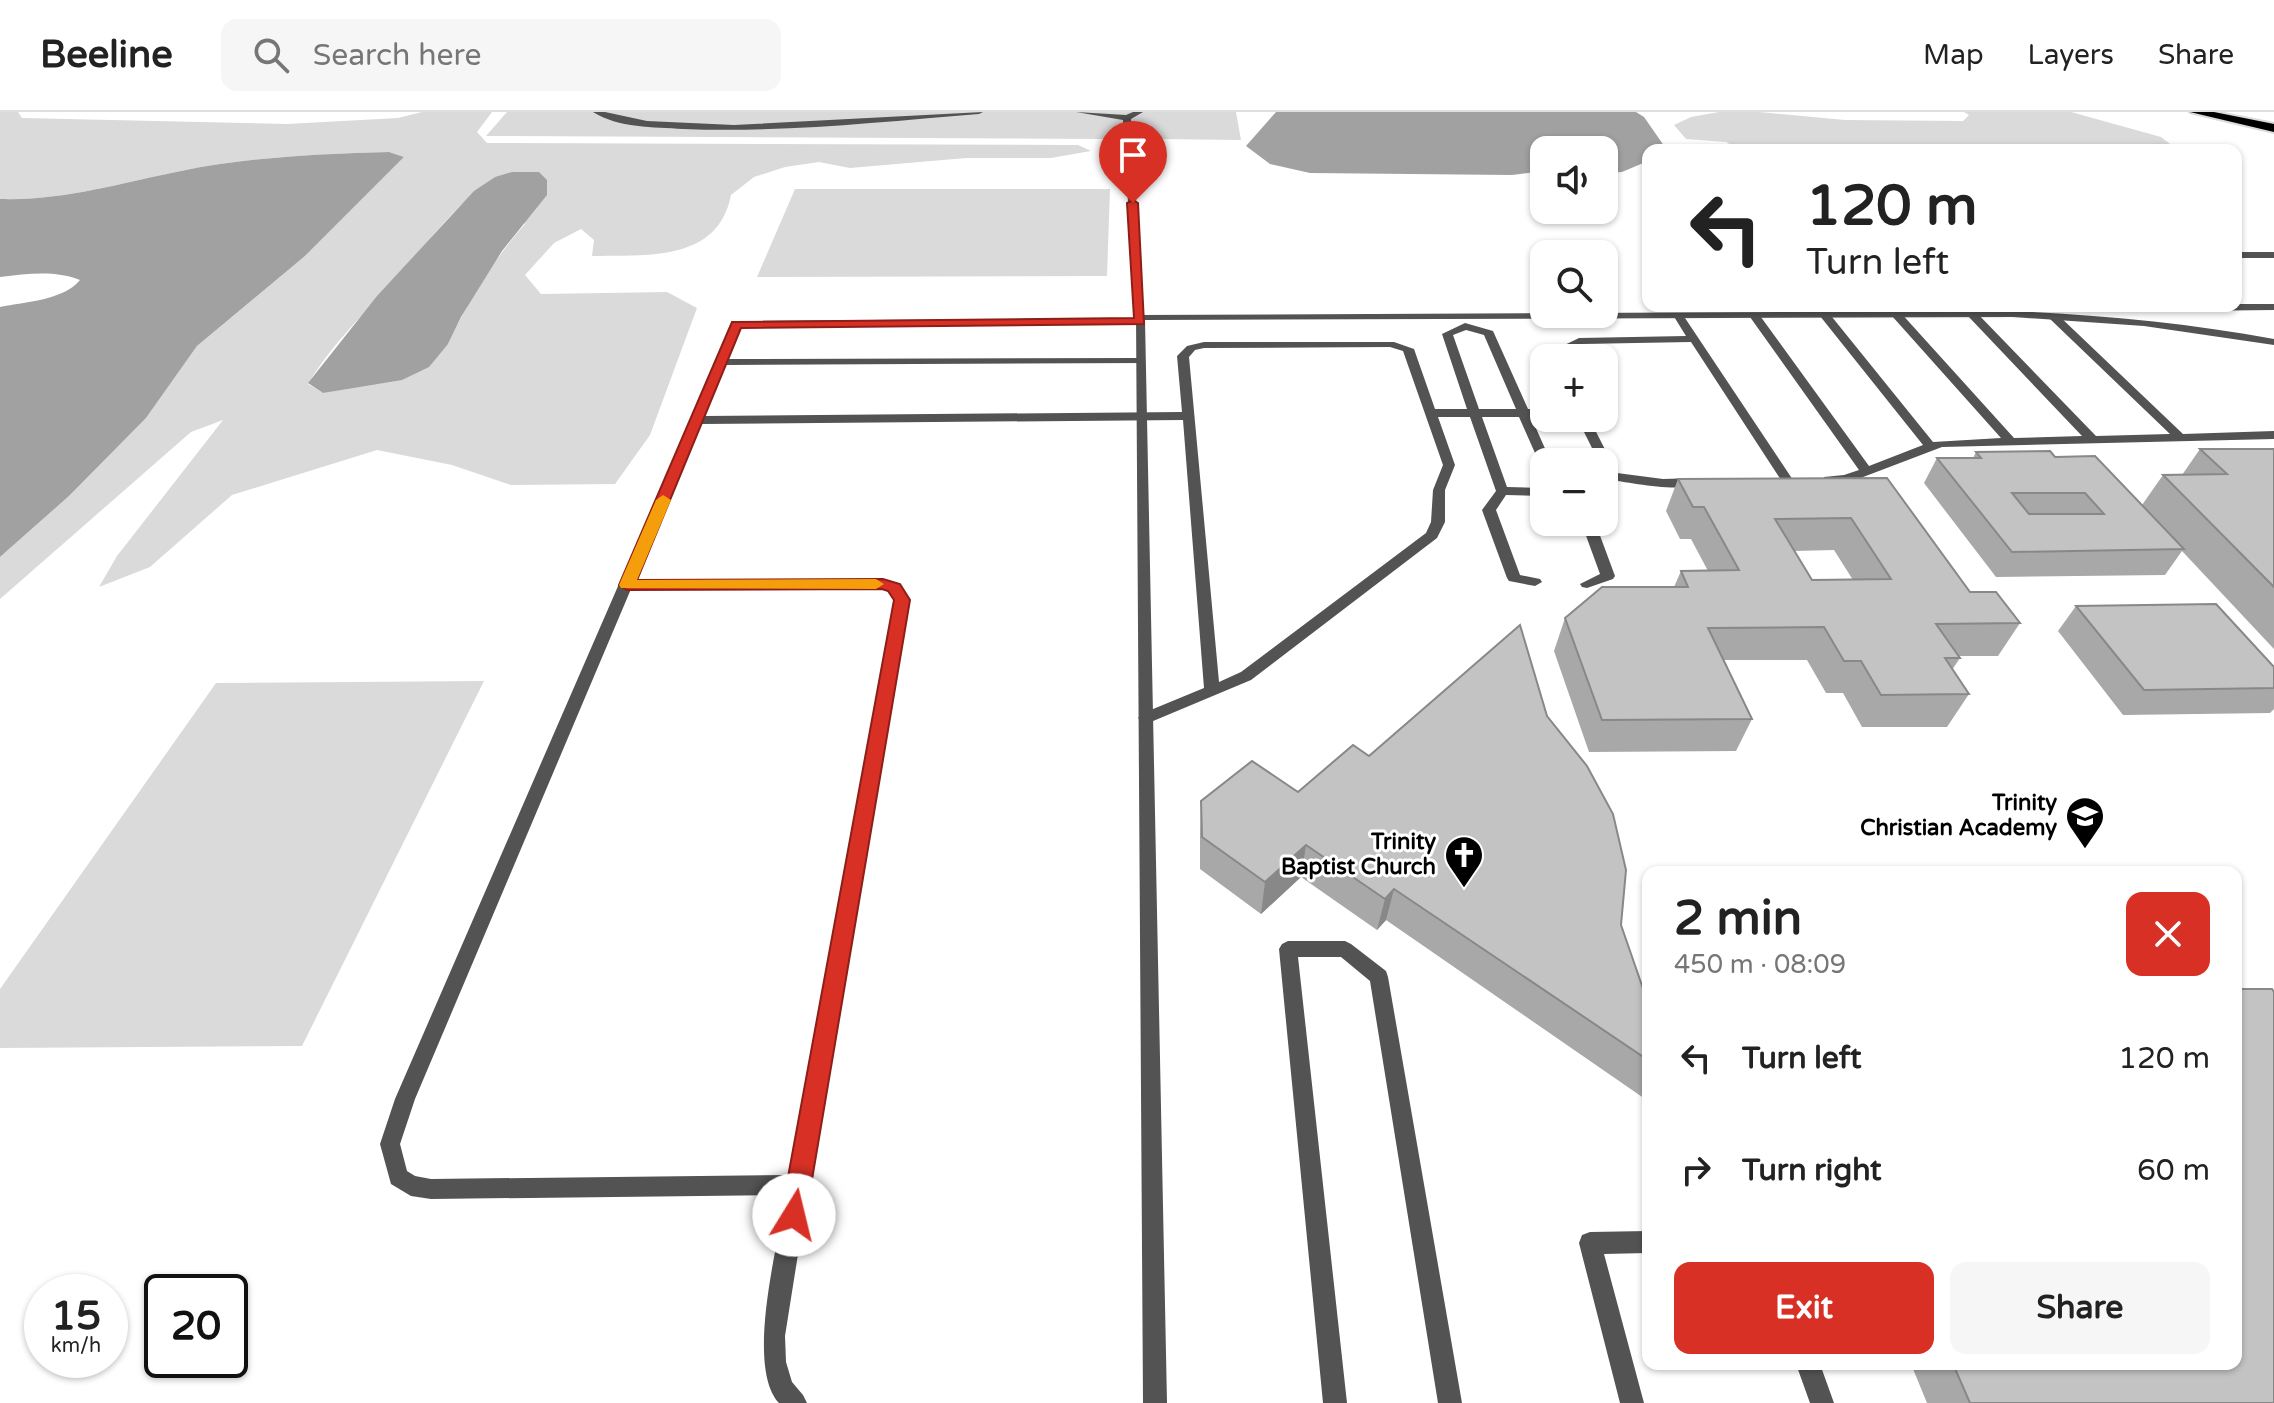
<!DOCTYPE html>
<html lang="en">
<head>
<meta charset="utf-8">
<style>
	:root { --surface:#fff; --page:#f6f6f6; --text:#222; --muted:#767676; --line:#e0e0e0; --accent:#d93025 }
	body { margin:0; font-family:"Varela Round",sans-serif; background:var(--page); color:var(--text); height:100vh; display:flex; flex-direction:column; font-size:30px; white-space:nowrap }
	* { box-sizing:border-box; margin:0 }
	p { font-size:26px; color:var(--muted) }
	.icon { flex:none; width:44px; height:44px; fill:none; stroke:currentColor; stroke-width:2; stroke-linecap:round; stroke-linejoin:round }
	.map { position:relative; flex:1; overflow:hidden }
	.panel { position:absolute; left:1642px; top:754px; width:600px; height:504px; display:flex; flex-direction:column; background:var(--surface); border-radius:16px; box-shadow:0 2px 6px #0004 }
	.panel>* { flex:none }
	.guide { position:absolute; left:1642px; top:32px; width:600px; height:168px; border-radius:16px; box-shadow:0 2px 6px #0004; background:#fff; color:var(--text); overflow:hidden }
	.fabs { position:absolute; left:1530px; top:24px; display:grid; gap:16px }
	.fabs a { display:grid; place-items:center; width:88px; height:88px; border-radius:16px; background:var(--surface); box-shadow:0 2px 6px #0004; font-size:40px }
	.speed { position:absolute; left:24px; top:1162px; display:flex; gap:16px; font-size:40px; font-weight:700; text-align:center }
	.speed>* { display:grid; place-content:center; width:104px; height:104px; border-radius:50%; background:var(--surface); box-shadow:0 2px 6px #0004; line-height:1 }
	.speed small { font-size:20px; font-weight:400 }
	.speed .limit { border:4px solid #111; border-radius:12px; background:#fff; color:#111 }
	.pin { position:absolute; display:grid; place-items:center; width:68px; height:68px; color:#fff; margin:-82px -34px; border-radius:50% 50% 50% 0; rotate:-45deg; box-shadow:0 0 8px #0007 }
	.pin .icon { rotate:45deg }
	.me { position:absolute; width:88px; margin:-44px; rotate:9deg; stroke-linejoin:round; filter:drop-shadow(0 0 6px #0008) }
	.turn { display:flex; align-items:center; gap:28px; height:168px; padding:0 32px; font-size:36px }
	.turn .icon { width:104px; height:104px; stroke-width:2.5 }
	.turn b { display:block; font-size:56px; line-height:68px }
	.round { display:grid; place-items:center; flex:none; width:84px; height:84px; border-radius:16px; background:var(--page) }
	.overview { display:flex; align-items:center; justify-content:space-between; height:136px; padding:0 32px }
	h1 { font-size:48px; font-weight:700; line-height:60px }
	.primary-button { display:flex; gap:16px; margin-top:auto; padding:16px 32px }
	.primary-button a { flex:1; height:92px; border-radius:16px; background:var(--accent); color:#fff; font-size:32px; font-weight:700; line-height:92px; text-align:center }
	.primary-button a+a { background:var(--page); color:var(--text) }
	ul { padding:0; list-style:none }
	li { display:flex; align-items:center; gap:24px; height:112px; padding:0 32px }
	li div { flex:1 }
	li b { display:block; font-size:30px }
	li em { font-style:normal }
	header { display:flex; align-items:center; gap:48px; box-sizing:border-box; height:112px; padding:0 40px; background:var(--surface); border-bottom:2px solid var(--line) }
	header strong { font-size:38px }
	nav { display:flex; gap:44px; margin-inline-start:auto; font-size:28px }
	.search { width:560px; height:72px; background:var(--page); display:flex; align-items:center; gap:20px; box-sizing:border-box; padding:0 28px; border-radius:16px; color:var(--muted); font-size:30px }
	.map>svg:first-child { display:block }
</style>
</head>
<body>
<header>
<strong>Beeline</strong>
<div class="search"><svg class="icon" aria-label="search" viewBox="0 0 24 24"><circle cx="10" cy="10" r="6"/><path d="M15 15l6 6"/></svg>Search here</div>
<nav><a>Map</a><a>Layers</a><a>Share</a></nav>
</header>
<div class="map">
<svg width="2274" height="1291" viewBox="0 0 2274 1291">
	<rect width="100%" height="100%" fill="#fff"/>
	<path fill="#dadada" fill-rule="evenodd" d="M0,0h18l4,6 265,6 111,-6 24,-6h70l-15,20 10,11 591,2 13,6 -40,7h-85l-116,10 -31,-6 -34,5 -31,10 -23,18c-13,67 -84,60 -139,61l2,-16 -13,-11 -27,14 -29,32 16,19 126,-2 30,16 -47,127 -35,49 -104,1 -59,-20 -75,-15 -145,45 -82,72 -51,20 18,-31 106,-136 -32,12 -191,167v-42l69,-61 77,-78 51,-72 108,-90 99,-99 -15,-5c-69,2 -140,5 -208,19 -61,12 -118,30 -181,28zM495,65l30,47c-31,35 -57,77 -77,120l-95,43 -30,6 -15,-9c23,-39 58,-72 87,-105 32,-35 61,-76 100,-102z
		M507,0h729l5,28 -86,-1 1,18h-52v-18l-618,-3z
		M1719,0h40l86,8 118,1 6,-6 -5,-3h107l90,25 17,13h-438l-14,-8 -40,-3 -12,-14 17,-8z
		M795,77h315l-3,87 -350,1z
		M484,569l-182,365 -302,2v-59l216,-306z"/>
	<path fill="#a1a1a1" d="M1276,0h360l8,5 23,33h-19v11l-26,11 -18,1v-23h-60v21l-32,4 -202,-2 -40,-9 -24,-18z
		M389,40l15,5 -99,99 -108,90 -51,72 -77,78 -69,61v-250c25,-5 64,-7 80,-27 -26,-10 -52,-6 -80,-3v-78c63,2 120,-16 181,-28 68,-14 139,-17 208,-19z
		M512,60h27l8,8v15l-45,56 -41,66 -13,27 -19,23 -27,13 -79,13 -15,-10 69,-87 97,-105 21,-14z"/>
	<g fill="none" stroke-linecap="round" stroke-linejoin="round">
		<defs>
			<path id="highway" d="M2190,0h24l60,12v8z"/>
		</defs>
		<use href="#highway" stroke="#dbdbdb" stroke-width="4"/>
		<path fill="#535353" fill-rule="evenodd" d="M593,0h12l42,9 87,4 249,-13 -4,2c-99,8 -197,19 -296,15 -29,-2 -65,-1 -90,-17z
			M1076,0l50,3 7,-3h10l-12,7 13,204 -403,4 -13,32 413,-1 4,1v4l-420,2 -21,51 478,-4 -5,-56 10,-10 17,-4h190l20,7 21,60h32l-25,-75 23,-11 28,8 35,78h16v8h-13l20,45h-7v3l-5,-3 -20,-45h-37l25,70 37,1v8l-38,-1 -10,15 24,65 20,4 2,3 -7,4 -26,-5 -2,-3 -25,-68 14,-19 -26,-74h-32l17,48 -10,25v32l-8,16 -186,142 -105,44 -8,-6 3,-4 63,-26 -21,-268 -482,4 -66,157 248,-1 16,5 10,15 -100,585 -24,151 1,26 6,20 11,13 4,8h-28c-34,-37 -1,-159 7,-208l-355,4 -20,-3 -20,-12 -11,-40 15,-45 337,-775 5,-3 398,-3 -12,-198zM1466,218l18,5 32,74h-37l-26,-74zM1390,235l13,4 40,114 -10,25 -2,32 -5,11 -185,139 -22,10 -30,-325 6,-7 9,-2zM882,476l7,3 6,9 -106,575 -358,4 -16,-3 -8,-5 -7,-27 15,-45 216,-510z
			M2236,140h38v6h-38z
			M2236,192h38v6l-88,1 -5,-3z
			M1971,198l4,1 121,125 74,-2 -121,-116v-4h8l126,120 91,-3v8l-332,8 -92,35 -26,1v-6l20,-2 15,-5 -109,-153v-4h8l111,153 54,-21 -103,-129v-4h8l105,130 68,-4 -109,-122v-4h8l114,126 68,-2 -115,-121v-4z
			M1674,201l9,2 110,165 -2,3h-8l-92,-141 -110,2 -21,10 2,4h-12l-2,-5 31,-15 107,-2 -13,-21z
			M1577,306h12l28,55 46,6 34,-1 6,4c-17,12 -74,1 -95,-3l-4,-6v-11h-5z
			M1581,410h14l20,54 -2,3 -26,9 -5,-1 -2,-3 20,-10z
			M1288,829h57l6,3 35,27 2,6 74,426h-24l-68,-422 -29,-24h-43l49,446h-24l-44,-454 3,-5z
			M1648,1119v22l-44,1 40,149h-24l-41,-160 3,-8 8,-3z
			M1796,1252h24l14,39h-24z"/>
		<path fill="#535353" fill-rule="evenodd" d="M2013,199c88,4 175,12 261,28v6l-130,-19 -131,-9 -868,3 22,1083h-24l-7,-1088z"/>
		<use href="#highway" fill="#000" fill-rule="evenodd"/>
	</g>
	<path fill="#a8a8a8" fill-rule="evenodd" d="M2200,337h74v200l-92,-98 -17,24 -169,2 -72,-94 13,-25h36l3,-6 79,5 87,48 21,-30h19z
		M1887,366l83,114 50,31 -22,33h-40l2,2 -8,12 17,24 -22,33h-85l-19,-34h-17l-19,-33h-83l28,59 -16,32 -147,1 -35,-101 11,-33 109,-31 7,-16h27l-17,-32h-11l-14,-28 12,-32zM1834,438l19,30h-41l-18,-29z
		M2076,494l198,61v42l-4,4 -147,2 -65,-84z
		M1547,604l74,209 27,135v41l-262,-181 -9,10 -76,-53 -40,37 -61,-45v-36l1,-32 97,-9 71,-36z
		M1911,1252h325l38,39h-347z"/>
	<path fill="#888" d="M1306,733l-5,32 -40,37 4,-32z
		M1394,777l-8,31 -9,10 8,-31z"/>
	<path fill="#c3c3c3" stroke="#888" stroke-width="2" fill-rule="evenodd" d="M2200,337h74v138l-111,-112 64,-1z
		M2050,339l5,6 40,-1 89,93 -172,3 -75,-94h44l-5,-6zM2012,381h73l19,21h-75z
		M1887,366l83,114h26l24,31 -84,1 24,34h-15l24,36 -88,1 -20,-34h-17l-20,-34 -116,1 44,91 -150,1 -37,-102 37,-31h86l-7,-16 58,-1 -35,-63h-11l-15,-28zM1851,406l40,61 -79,1 -37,-61z
		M2216,492l58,63v21l-130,2 -68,-84z
		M1520,513l27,91 40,50 26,48 13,56 -5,55 27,78v57l-254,-171 -9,10 -79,-54 -41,37 -63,-45 -1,-36 51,-40 46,31 55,-47 16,11z
		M2236,877h36l2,3v411h-304l-17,-39h283z"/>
	<path fill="#d93025" stroke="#8d1f18" stroke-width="2" d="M1133,88l5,3 6,121 -403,4 -104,252 246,-1 17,5 10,16 -104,615 -4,8 -8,4 -9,-4 -4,-8 113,-615 -6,-9 -6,-2 -255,1 -8,-5 113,-263 402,-4 -7,-115z"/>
	<path fill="#f59e0b" d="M663,383l8,5 -34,80 239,-1 8,5 -8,5 -255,-1 -2,-3 37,-85z"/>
	<defs>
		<symbol id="school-pin" viewBox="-11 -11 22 30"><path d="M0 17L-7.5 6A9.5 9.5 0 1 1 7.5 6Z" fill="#000" stroke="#fff"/><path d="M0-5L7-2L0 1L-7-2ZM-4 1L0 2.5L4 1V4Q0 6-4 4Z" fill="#fff"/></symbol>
		<symbol id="church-pin" viewBox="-11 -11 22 30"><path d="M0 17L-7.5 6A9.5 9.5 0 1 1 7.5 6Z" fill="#000" stroke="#fff"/><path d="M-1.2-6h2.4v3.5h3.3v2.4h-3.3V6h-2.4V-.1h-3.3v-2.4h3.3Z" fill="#fff"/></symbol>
	</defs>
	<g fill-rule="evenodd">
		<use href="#school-pin" x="2063" y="682" width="44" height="60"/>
		<use href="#church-pin" x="1442" y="721" width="44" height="60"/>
	</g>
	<g text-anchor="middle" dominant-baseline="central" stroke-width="6" stroke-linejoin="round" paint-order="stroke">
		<g font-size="22" font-weight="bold" fill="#000" stroke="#fff" text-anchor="end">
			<text x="2057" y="691">Trinity<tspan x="2057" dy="25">Christian Academy</tspan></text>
			<text x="1436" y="730">Trinity<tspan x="1436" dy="25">Baptist Church</tspan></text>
		</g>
	</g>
</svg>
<div class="fabs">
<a><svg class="icon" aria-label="sound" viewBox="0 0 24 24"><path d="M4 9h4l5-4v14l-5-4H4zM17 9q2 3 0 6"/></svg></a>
<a><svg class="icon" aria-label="search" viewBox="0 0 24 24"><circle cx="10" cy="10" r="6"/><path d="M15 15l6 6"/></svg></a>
<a>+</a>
<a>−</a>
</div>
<div class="speed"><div>15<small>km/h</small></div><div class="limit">20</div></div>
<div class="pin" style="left:1133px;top:91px;background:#d93025"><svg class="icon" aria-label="arrive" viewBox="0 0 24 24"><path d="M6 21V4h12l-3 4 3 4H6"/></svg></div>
<svg class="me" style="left:794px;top:1103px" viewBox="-20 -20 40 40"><circle r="19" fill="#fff"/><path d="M0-13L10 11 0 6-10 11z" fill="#d93025"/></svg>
<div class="guide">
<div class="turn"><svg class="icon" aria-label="left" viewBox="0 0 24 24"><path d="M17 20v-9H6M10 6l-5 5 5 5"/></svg><div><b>120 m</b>Turn left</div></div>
</div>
<section class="panel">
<div class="overview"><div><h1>2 min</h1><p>450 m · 08:09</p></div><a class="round" style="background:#d93025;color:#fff"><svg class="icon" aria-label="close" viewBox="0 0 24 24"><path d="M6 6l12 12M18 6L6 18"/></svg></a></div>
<ul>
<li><svg class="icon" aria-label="left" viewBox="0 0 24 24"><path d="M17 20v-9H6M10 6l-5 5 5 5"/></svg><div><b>Turn left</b></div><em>120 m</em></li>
<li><svg class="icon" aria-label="right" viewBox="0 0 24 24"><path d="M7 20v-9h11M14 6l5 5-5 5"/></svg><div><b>Turn right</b></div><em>60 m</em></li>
</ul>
<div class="primary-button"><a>Exit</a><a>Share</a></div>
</section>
</div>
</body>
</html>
